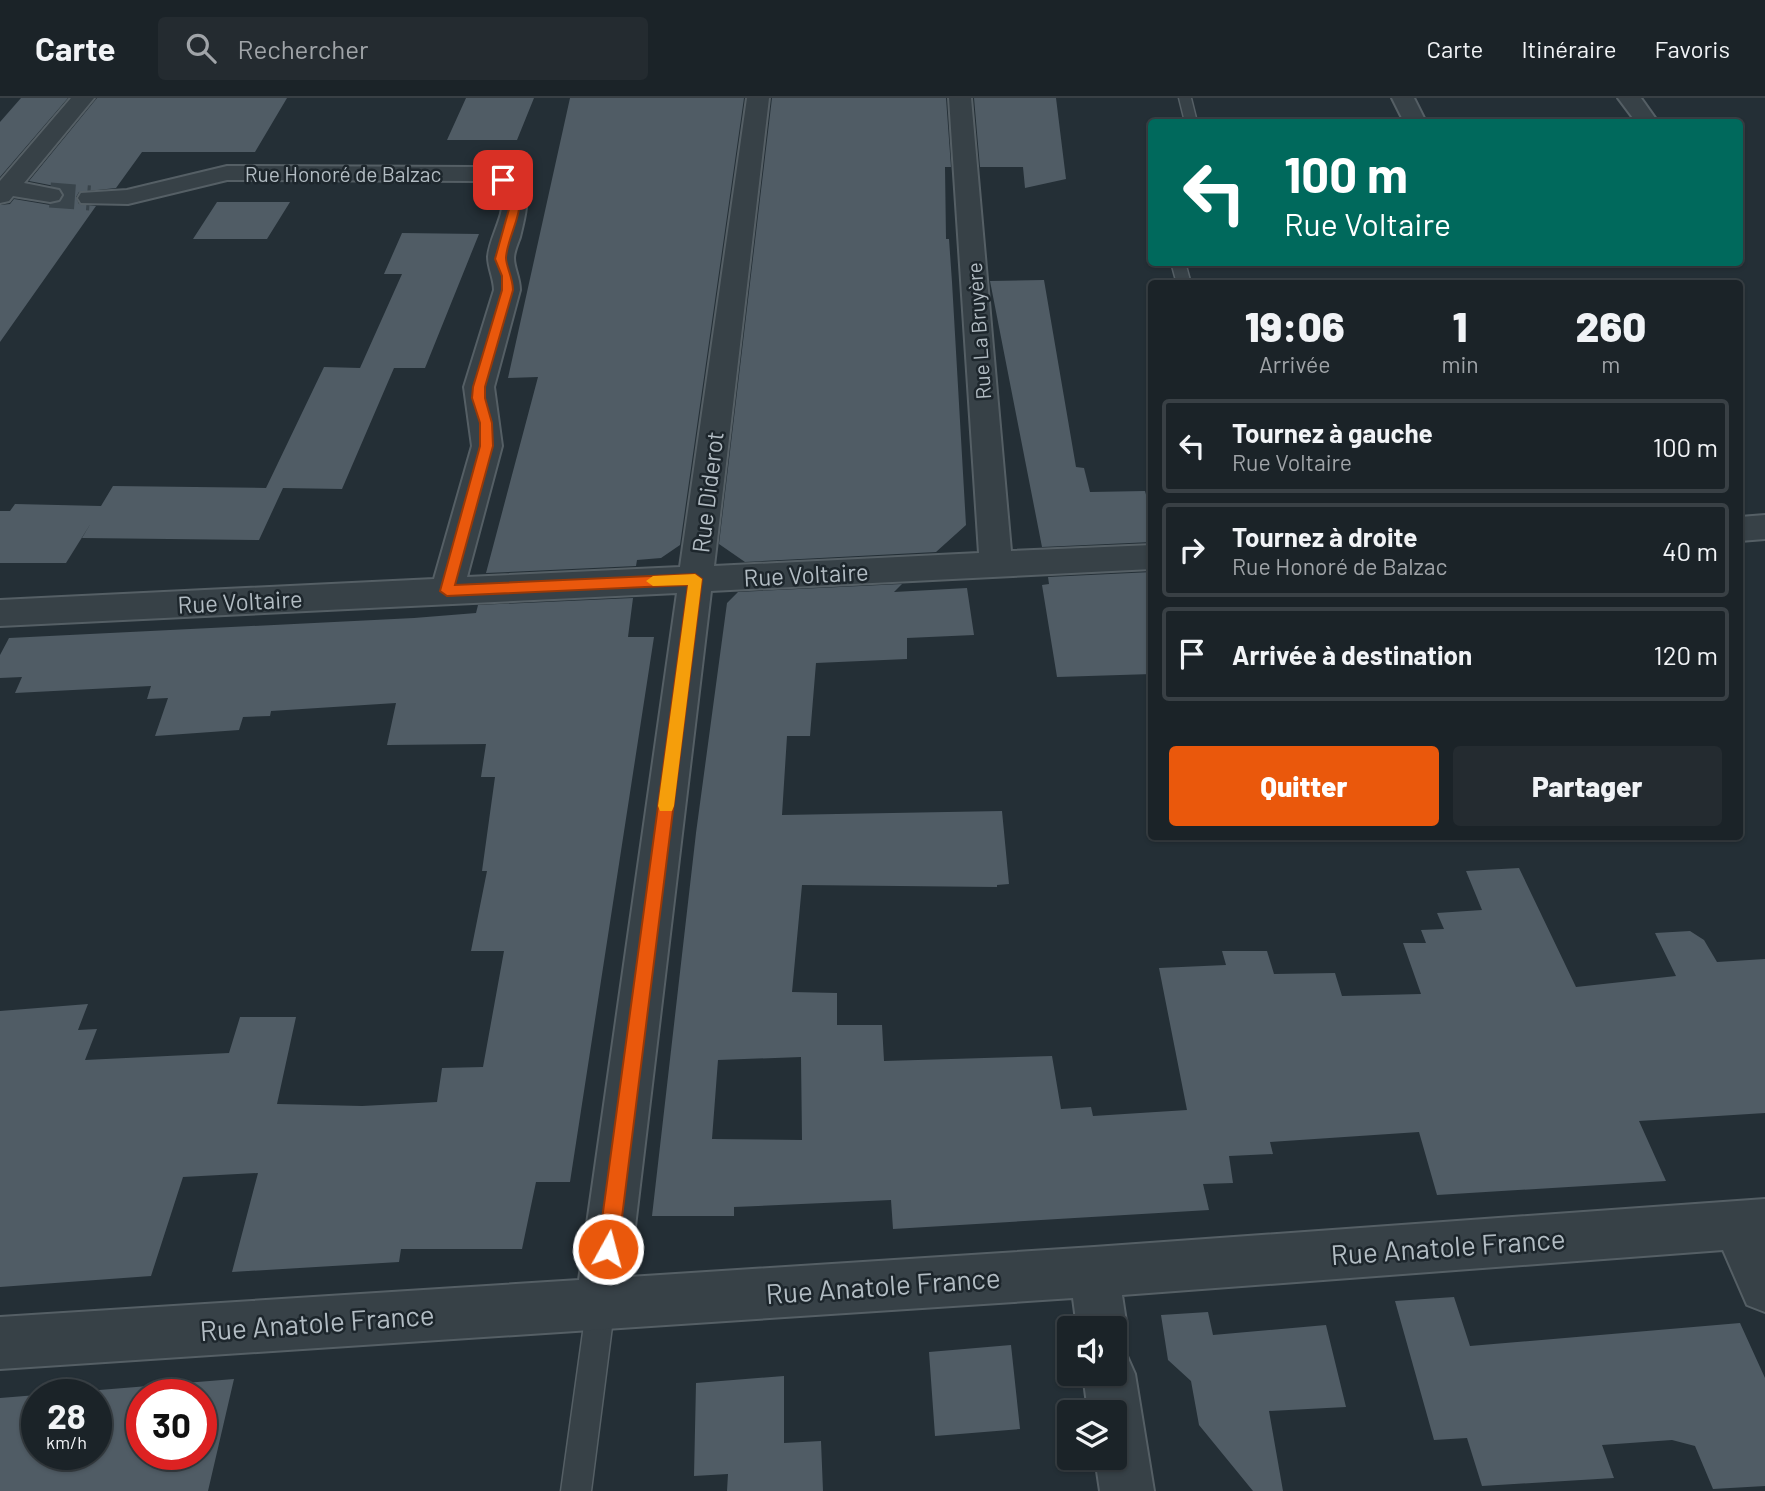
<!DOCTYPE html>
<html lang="fr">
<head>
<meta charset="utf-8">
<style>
	:root { --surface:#1b2328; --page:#242b30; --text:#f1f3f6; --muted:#a0a4a8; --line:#394045; --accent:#ea580c }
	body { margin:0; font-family:Barlow,sans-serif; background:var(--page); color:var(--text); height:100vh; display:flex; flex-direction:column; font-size:26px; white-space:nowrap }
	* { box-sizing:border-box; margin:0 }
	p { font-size:23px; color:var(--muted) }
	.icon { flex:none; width:38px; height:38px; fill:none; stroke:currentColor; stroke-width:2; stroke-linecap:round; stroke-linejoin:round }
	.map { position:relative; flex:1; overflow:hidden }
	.sheet { position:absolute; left:1148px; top:182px; width:595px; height:560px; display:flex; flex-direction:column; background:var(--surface); border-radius:7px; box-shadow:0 2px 5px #0004,0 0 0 2px var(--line) }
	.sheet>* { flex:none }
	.banner { position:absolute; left:1148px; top:21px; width:595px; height:147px; border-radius:7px; box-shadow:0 2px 5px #0004,0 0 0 2px var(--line); background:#00695c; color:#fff; overflow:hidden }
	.buttons { position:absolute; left:1057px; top:1218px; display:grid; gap:14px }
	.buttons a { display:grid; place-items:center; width:70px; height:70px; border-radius:7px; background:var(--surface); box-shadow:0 2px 5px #0004,0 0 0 2px var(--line); font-size:35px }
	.speed { position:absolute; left:21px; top:1281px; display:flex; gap:14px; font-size:35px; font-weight:700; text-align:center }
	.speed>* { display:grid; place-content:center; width:91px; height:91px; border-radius:50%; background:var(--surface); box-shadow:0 2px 5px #0004,0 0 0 2px var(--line); line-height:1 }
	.speed small { font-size:18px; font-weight:400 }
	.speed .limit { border:10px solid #d22; background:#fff; color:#111 }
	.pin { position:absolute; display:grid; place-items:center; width:60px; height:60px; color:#fff; margin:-30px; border-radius:14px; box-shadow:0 4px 10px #0006 }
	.me { position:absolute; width:77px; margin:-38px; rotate:7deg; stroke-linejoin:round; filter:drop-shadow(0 0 5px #0008) }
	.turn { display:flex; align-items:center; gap:24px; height:147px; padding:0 21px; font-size:32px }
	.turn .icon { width:91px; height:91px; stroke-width:2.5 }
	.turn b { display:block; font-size:49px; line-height:60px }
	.eta { display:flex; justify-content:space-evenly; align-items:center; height:119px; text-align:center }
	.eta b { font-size:42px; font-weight:800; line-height:49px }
	.primary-button { display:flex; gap:14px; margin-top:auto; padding:14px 21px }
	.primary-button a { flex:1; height:80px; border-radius:7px; background:var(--accent); color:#fff; font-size:28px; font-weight:800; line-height:80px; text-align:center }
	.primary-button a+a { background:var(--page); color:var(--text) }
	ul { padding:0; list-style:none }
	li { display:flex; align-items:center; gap:21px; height:94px; margin:0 14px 10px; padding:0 7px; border:4px solid var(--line); border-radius:7px }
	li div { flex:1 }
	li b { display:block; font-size:26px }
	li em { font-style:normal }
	header { display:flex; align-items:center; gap:42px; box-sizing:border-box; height:98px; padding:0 35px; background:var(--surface); border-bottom:2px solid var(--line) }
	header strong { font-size:33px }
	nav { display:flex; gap:38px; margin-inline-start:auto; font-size:24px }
	.search { width:490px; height:63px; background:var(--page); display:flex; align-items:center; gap:18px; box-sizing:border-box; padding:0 24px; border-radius:7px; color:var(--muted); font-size:26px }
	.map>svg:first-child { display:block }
</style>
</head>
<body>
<header>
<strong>Carte</strong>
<div class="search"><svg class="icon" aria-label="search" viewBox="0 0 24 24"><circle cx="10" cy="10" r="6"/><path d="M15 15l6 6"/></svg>Rechercher</div>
<nav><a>Carte</a><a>Itinéraire</a><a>Favoris</a></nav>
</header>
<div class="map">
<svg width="1765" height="1393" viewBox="0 0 1765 1393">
	<rect width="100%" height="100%" fill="#242f36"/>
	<path fill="#505c65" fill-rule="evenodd" d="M21,0h47l-68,79v-55z
		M97,0h190l-32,54h-113l-26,36 -37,4 -3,5 3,7 17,2 -96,136v-137l10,-1 4,-5 36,6 11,-4 3,-7 -4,-7 -31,-6z
		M466,0h68l-17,42h-70z
		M570,0h174l-64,447 -19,13 -24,2 -1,6 -150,7 52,-196 -30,1z
		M772,0h174l5,69h-6l1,72h3l3,43 14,243 -30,27 -191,10 -26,-18z
		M974,0h82l10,81 -41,9 -2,-21h-43z
		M217,104h73l-23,37h-74z
		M402,135l77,1 -54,134h-54h23l-52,121 -59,-1 -24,52 -177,-2 9,-15 -25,40h-66v-52h10l5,-7 86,2 12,-20 153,2 58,-121 36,1 42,-94h-18z
		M1044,182l32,187 8,1 6,24 55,-1 7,25v26l-110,5 -52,-266z
		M1152,474v102l-95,3 -15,-92 7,-1 -1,-7z
		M902,486l-8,8 73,-4 7,47 -67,3v21l-91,4 -6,73h-23l-5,79 220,-4 7,73 -12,1v2l-195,-2 -10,107 45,1v32h45l2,36 168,-5 9,53 30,-2 2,9 94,-6 -28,-142 67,-3 -4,-14h45l7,23 61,-1 7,23 79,-2 -18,-51h23l-5,-13 23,-1 -7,-16 45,-3 -16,-39 53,-3 57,119 100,-11 -21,-43 35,-2 14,9 13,22 48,-3v154l-126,8 27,60 -229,14 -18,-63 -149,10 3,12 -44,2 4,27 -30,1 6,26 -316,19 -2,-29 -157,7v9h-82l44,-383 31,-230 11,-11zM801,959l1,83 -90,-1 6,-79z
		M633,500l-5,39h26l-84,545h-34l-14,67h-121l-2,13 -167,10 26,-99 -75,4 -32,99 -151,11v-276l88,-7 -10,26 19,-1 -12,31 144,-7 11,-36h56l-19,87 85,2 75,-4 5,-34 41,-1 21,-116h-33l16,-80h-5l13,-94h-14l5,-33 -99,1 9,-42 -125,8 -1,5 -27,1 -4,13 -84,6 13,-38 -21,1 4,-13 -136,7 7,-16 -22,1v-23l9,-17 405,-20 62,-5 2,-8z
		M1454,1199l16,49 270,-23 25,55v108l-52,3 -18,-43 -23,-6 -70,5 12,33 -132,8 -15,-48 -33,2 -39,-139z
		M1208,1214l5,23 113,-10 20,82 -77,4 14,80h-30l-54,-66 -8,-44 -23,-21 -7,-45z
		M1011,1247l9,84 -85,7 -6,-84z
		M784,1278v67l37,-2 2,50h-96l1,-17 -34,2 2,-93z
		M234,1281l-26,112h-208v-93l37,-3v59h59v-59h-58zM142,1297h59v59h-59z"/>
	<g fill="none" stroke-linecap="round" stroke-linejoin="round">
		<path stroke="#39444b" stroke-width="25" stroke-dasharray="25 12" stroke-linecap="butt" d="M50,97l40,3"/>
		<defs>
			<path id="service" d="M1179,0h12l6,24h-12z
				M1171,164h14l6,22h-14z
				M601,1191l10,4 4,10 -24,188h-30l26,-188 4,-10z"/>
			<path id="minor" d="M71,0h23l-70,85 35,7 3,5 -3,5 -9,2 -37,-6 -4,5 -9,2v-22z
				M747,0h22l-55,468 265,-13 -30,-455h22l40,453 141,-6v24l-441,22 -82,686 465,-30 671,-48v113l-18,-7 -24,-55 -601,45 5,33 -7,18 -5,2v-20h-38l-4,-30 -1073,71v-52l579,-37 98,-687 -677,33v-26l434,-21 38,-133 -8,-59 30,-97c0,-11 -6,-22 -6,-33 2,-29 38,-69 -11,-76l-250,-1 -99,24 -47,-1 -3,-5 3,-5 46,-3 100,-24 250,1c55,7 55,22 43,70 -2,6 -6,15 -6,21 0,10 6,20 6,32l-26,97 8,59 -35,131 213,-10z
				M1392,0h22l12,24h-22z
				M1618,0h23l17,24h-22z
				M1765,417v24l-25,2v-24z
				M1115,1252l12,6 8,18 19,117h-54l-5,-33h20v-46h-27l-5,-38h32z"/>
		</defs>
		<use href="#service" stroke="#555f65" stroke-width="3"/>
		<use href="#minor" stroke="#555f65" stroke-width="4"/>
		<use href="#service" fill="#374147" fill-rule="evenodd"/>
		<use href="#minor" fill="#374147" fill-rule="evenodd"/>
	</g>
	<path fill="#ea580c" stroke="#983908" stroke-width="2" d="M503,79c36,16 4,54 3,81 0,8 7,20 7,32l-28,97v11l7,25 1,23 -38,139 240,-11 7,5 -84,670 -3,7 -7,3 -7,-3 -3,-7 90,-664 -241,11 -7,-5 40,-145v-23l-8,-25 1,-11 29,-97v-14l-7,-17 16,-57 -2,-11 -11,-11z"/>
	<path fill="#f59e0b" d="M695,476l7,5 -28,227 -2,5h-12l-2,-5 30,-221 -35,1 -7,-5 7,-5z"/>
	<g text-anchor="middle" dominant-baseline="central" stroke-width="5" stroke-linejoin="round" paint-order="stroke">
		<g font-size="21" fill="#b2bcc3" stroke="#1d262c">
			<text x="343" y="75">Rue Honoré de Balzac</text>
			<text transform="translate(978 233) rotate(-94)">Rue La Bruyère</text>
		</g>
		<g font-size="24" fill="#b2bcc3" stroke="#1d262c">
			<text transform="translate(707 394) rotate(-83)">Rue Diderot</text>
			<text transform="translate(806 476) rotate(-3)">Rue Voltaire</text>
			<text transform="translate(240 503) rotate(-3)">Rue Voltaire</text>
		</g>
		<g font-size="28" fill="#b2bcc3" stroke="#1d262c">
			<text transform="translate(1448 1148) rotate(-4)">Rue Anatole France</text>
			<text transform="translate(883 1187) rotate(-4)">Rue Anatole France</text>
			<text transform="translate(317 1224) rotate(-4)">Rue Anatole France</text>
		</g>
	</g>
</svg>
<div class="buttons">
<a><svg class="icon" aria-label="sound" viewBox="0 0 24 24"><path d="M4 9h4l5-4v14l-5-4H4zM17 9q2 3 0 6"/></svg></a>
<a><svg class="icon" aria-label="layers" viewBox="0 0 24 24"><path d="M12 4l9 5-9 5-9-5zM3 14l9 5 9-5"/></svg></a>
</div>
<div class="speed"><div>28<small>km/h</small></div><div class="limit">30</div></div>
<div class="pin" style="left:503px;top:82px;background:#d93025"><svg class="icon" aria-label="arrive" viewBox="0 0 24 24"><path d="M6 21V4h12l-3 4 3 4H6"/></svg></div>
<svg class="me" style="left:608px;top:1151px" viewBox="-20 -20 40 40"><circle r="17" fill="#ea580c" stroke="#fff" stroke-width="3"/><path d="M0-11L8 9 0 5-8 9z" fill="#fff"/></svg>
<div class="banner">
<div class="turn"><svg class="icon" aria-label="left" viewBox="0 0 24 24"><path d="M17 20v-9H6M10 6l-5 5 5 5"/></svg><div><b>100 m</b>Rue Voltaire</div></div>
</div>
<section class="sheet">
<div class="eta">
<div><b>19:06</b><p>Arrivée</p></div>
<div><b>1</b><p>min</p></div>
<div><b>260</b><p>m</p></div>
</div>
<ul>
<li><svg class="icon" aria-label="left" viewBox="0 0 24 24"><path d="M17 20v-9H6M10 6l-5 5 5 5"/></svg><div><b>Tournez à gauche</b><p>Rue Voltaire</p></div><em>100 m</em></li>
<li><svg class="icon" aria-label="right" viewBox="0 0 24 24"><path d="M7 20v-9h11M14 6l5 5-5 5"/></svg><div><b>Tournez à droite</b><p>Rue Honoré de Balzac</p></div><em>40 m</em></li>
<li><svg class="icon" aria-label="arrive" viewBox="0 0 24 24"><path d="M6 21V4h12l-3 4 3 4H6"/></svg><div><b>Arrivée à destination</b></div><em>120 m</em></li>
</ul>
<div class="primary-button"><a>Quitter</a><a>Partager</a></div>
</section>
</div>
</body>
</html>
